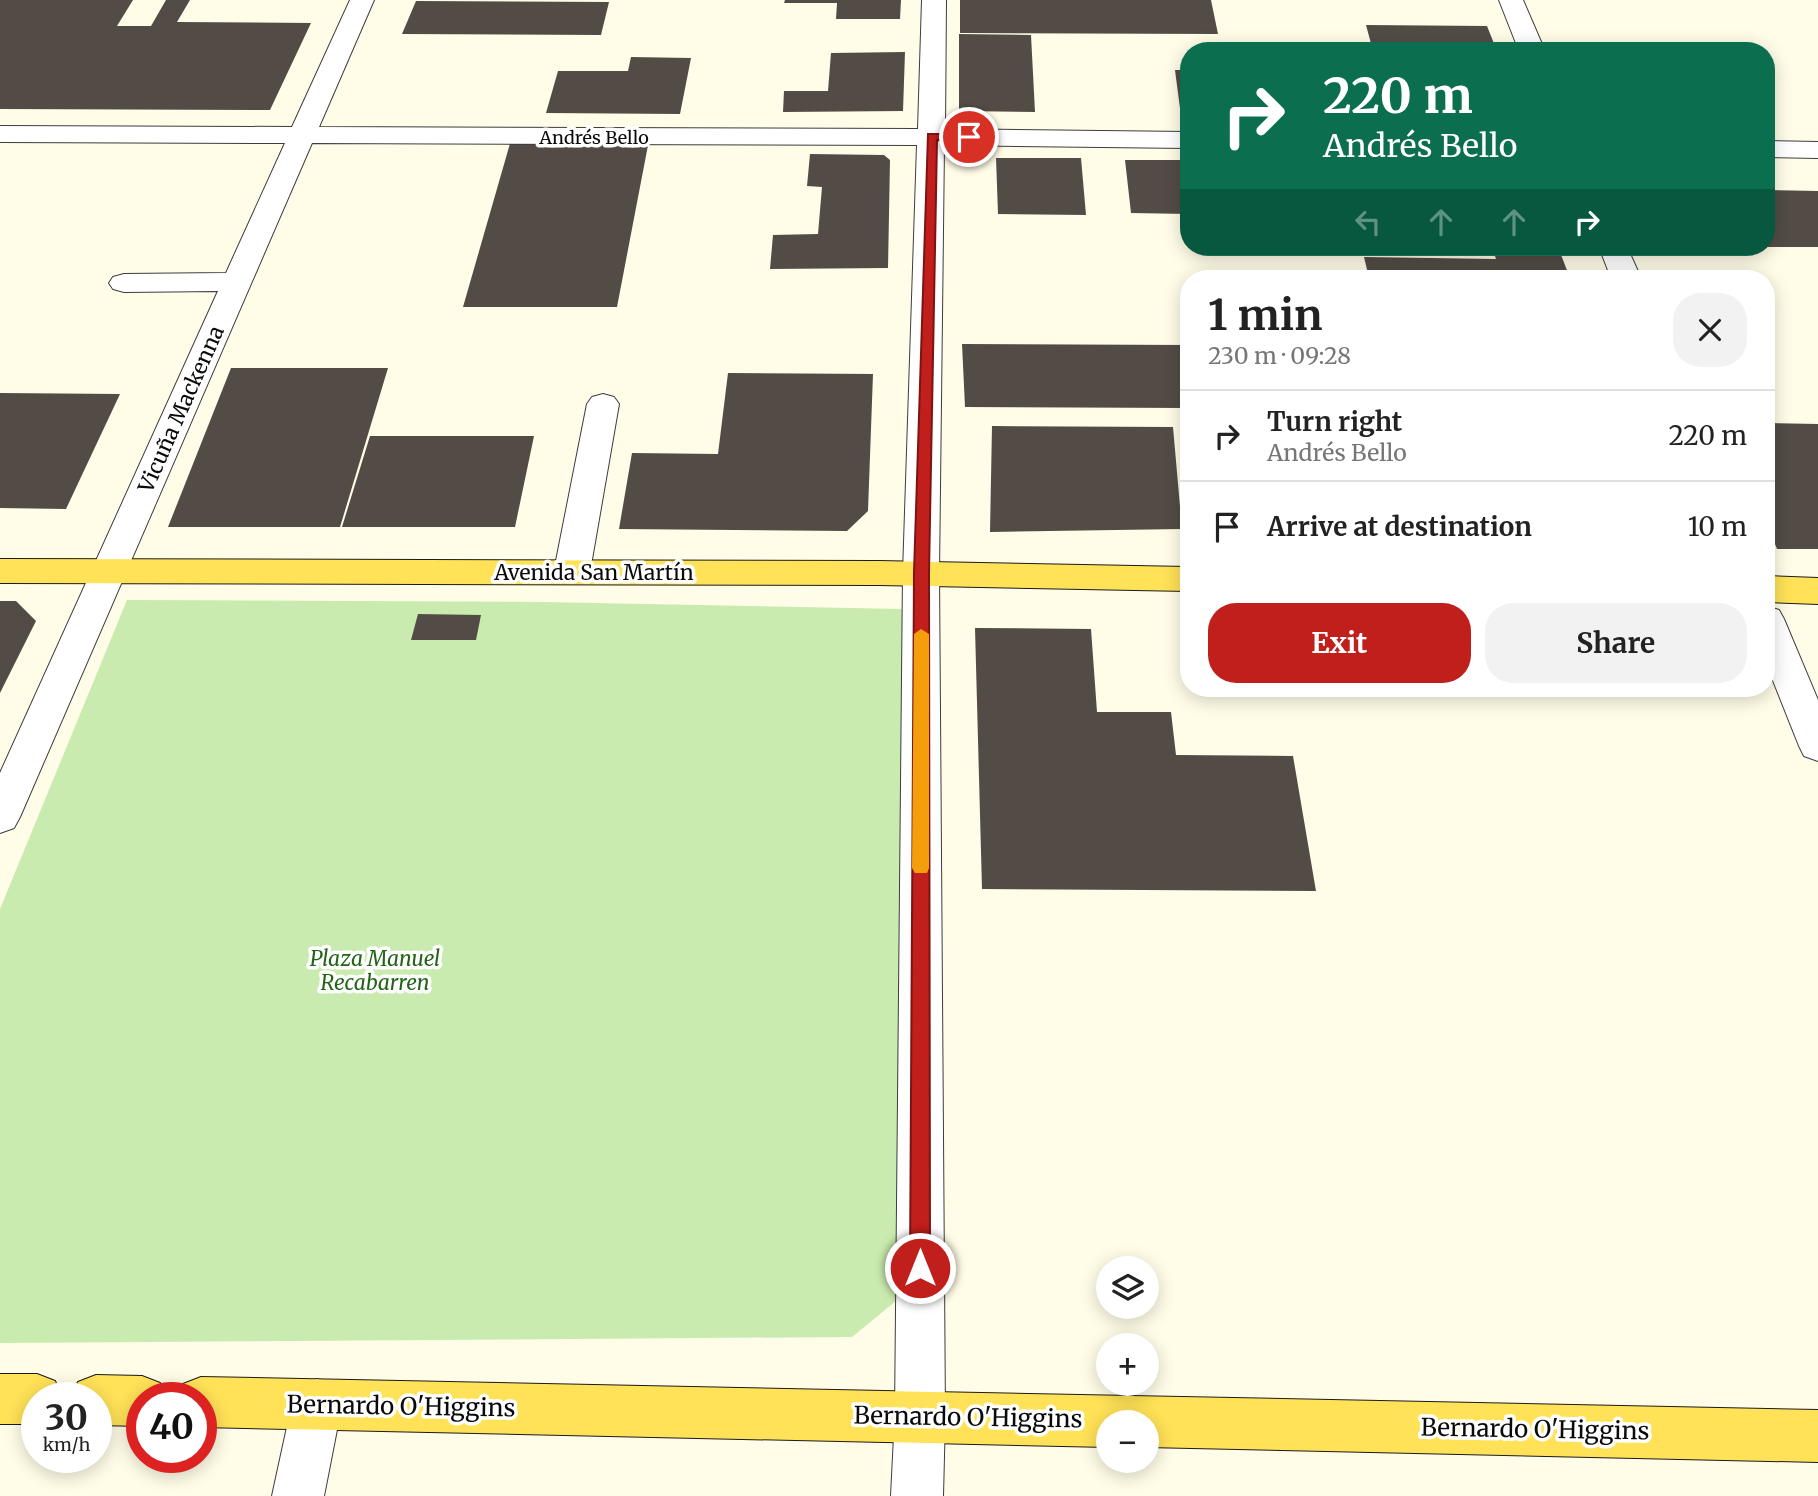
<!DOCTYPE html>
<html lang="en">
<head>
<meta charset="utf-8">
<style>
	:root { --surface:#fff; --page:#f2f2f2; --text:#222; --muted:#767676; --line:#e0e0e0; --accent:#c01f1b }
	body { margin:0; font-family:Merriweather,serif; background:var(--page); color:var(--text); height:100vh; display:flex; flex-direction:column; font-size:26px; white-space:nowrap }
	* { box-sizing:border-box; margin:0 }
	p { font-size:23px; color:var(--muted) }
	.icon { flex:none; width:38px; height:38px; fill:none; stroke:currentColor; stroke-width:2; stroke-linecap:round; stroke-linejoin:round }
	.map { position:relative; flex:1; overflow:hidden }
	.side { position:absolute; left:1180px; top:270px; width:595px; height:427px; display:flex; flex-direction:column; background:var(--surface); border-radius:28px; box-shadow:0 4px 18px #0003 }
	.side>* { flex:none }
	.banner { position:absolute; left:1180px; top:42px; width:595px; height:214px; border-radius:28px; box-shadow:0 4px 18px #0003; background:#0b6e4f; color:#fff; overflow:hidden }
	.tools { position:absolute; left:1096px; top:1256px; display:grid; gap:14px }
	.tools a { display:grid; place-items:center; width:63px; height:63px; border-radius:50%; background:var(--surface); box-shadow:0 4px 18px #0003; font-size:35px }
	.speed { position:absolute; left:21px; top:1382px; display:flex; gap:14px; font-size:35px; font-weight:700; text-align:center }
	.speed>* { display:grid; place-content:center; width:91px; height:91px; border-radius:50%; background:var(--surface); box-shadow:0 4px 18px #0003; line-height:1 }
	.speed small { font-size:18px; font-weight:400 }
	.speed .limit { border:10px solid #d22; background:#fff; color:#111 }
	.pin { position:absolute; display:grid; place-items:center; width:60px; height:60px; color:#fff; margin:-30px; border:4px solid #fff; border-radius:50%; box-shadow:0 2px 7px #0007 }
	.me { position:absolute; width:77px; margin:-38px; rotate:0deg; stroke-linejoin:round; filter:drop-shadow(0 0 5px #0008) }
	.turn { display:flex; align-items:center; gap:24px; height:147px; padding:0 28px; font-size:32px }
	.turn .icon { width:91px; height:91px; stroke-width:2.5 }
	.turn b { display:block; font-size:49px; line-height:60px }
	.lanes { display:flex; align-items:center; height:66px; padding:0 28px; background:#0003; justify-content:center; gap:35px; direction:ltr }
	.lanes .off { opacity:.35 }
	.round { display:grid; place-items:center; flex:none; width:74px; height:74px; border-radius:28px; background:var(--page) }
	.overview { display:flex; align-items:center; justify-content:space-between; height:119px; padding:0 28px }
	h1 { font-size:42px; font-weight:700; line-height:52px }
	.button { display:flex; gap:14px; margin-top:auto; padding:14px 28px }
	.button a { flex:1; height:80px; border-radius:28px; background:var(--accent); color:#fff; font-size:28px; font-weight:700; line-height:80px; text-align:center }
	.button a+a { background:var(--page); color:var(--text) }
	ul { padding:0; list-style:none }
	li { display:flex; align-items:center; gap:21px; height:91px; padding:0 28px; border-top:2px solid var(--line) }
	li div { flex:1 }
	li b { display:block; font-size:26px }
	li em { font-style:normal }
	.map>svg:first-child { display:block }
</style>
</head>
<body>
<div class="map">
<svg width="1818" height="1496" viewBox="0 0 1818 1496">
	<rect width="100%" height="100%" fill="#fffce7"/>
	<path fill="#caebaf" d="M127,600l415,2 359,7 10,6 -15,686 -44,36 -852,6v-434z"/>
	<path fill="#534c46" d="M0,0h133l-16,26h34l15,-26h24l-13,22 134,1 -41,87 -270,-1z
		M785,0h116l-1,19h-64l1,-16h-53z
		M960,0h251l7,34 -258,-1z
		M416,1l193,1 -8,33 -199,-1z
		M1366,25l121,1 10,25h-124z
		M959,34l72,1 4,77 -76,-1z
		M905,52l-2,59 -120,1 1,-21h44l3,-38z
		M631,57l60,1 -11,56 -134,-1 12,-42h70z
		M1175,70h13v46h-7z
		M511,140h138l-32,167h-154z
		M810,154l74,1 6,5 -2,108 -118,1 3,-34 45,-1 4,-47 -15,-1z
		M996,158h85l5,57 -88,-1z
		M1125,160h63v54l-57,-1z
		M1766,190l52,1v56h-52z
		M1492,247h66l12,31h-201l-5,-21 132,2z
		M962,344l226,1v63l-223,-1z
		M231,368h157l-48,159h-172z
		M728,373l145,1 -5,137 -21,20 -228,-2 13,-76 86,1z
		M0,393l120,1 -54,115 -66,-1z
		M1766,423l52,1v125h-41l-11,-27z
		M992,426l181,1 9,102 -192,3z
		M370,436h164l-19,91h-173z
		M0,601h16l20,20 -36,72z
		M418,614l63,1 -5,25h-65z
		M975,628l116,1 6,83h74l5,43 117,1 23,135 -334,-2z"/>
	<g fill="none" stroke-linecap="round" stroke-linejoin="round">
		<defs>
			<path id="minor" d="M350,0h24l-55,127 599,2 4,-129h24l-1,129 243,3v16l-244,-3 -5,428 6,843 -2,80h-52l4,-80 8,-843 14,-428 -605,-2 -292,674 -6,11 -14,5v-60l218,-482 -94,1 -11,-3 -4,-6 4,-6 11,-3 102,-1 59,-130 -285,-1v-16l292,1z
				M1499,0h24l22,51h-26z
				M1766,141l52,1v16l-52,-1z
				M1599,247h28l14,31h-30z
				M603,394l11,3 5,7 -29,167 -6,9 -12,3 -12,-3 -6,-9 33,-167 5,-7z
				M1766,606l13,4 5,9 34,81v61l-14,-5 -5,-10 -33,-83z
				M317,1379l18,7 7,18 -18,92h-52l20,-92 7,-18z"/>
			<path id="major" d="M0,559l879,2 309,6v24l-309,-6 -879,-2z
				M1766,576l52,2v26l-52,-2z
				M0,1374h37l18,7 7,17h-25v26h-37z
				M96,1375l46,1 18,7 6,15h-24v28l-46,-1v-27h-25l7,-16z
				M201,1377l1617,33v52l-672,-15v-24h-38v24l-907,-20v-29h-24l6,-14z"/>
		</defs>
		<use href="#minor" stroke="#3d3d3d" stroke-width="2"/>
		<use href="#major" stroke="#1b1b1b" stroke-width="2"/>
		<use href="#minor" fill="#fff" fill-rule="evenodd"/>
		<use href="#major" fill="#ffe257" fill-rule="evenodd"/>
	</g>
	<path fill="#c01f1b" stroke="#7d1412" stroke-width="2" d="M928,134h41l5,3 -5,4 -32,-1 -8,433 1,695 -3,7 -7,2 -7,-2 -3,-7 4,-695z"/>
	<path fill="#f59e0b" d="M921,629l8,5v234l-2,5h-12l-3,-5 2,-234z"/>
	<g text-anchor="middle" dominant-baseline="central" stroke-width="7" stroke-linejoin="round" paint-order="stroke">
		<g font-size="18" fill="#0a0a0a" stroke="#fff">
			<text x="594" y="137">Andrés Bello</text>
		</g>
		<g font-size="21" fill="#0a0a0a" stroke="#fff">
			<text transform="translate(181 409) rotate(-66)">Vicuña Mackenna</text>
			<text x="594" y="572">Avenida San Martín</text>
		</g>
		<g font-size="21" font-style="italic" fill="#236418" stroke="#fff">
			<text x="375" y="958">Plaza Manuel<tspan x="375" dy="24">Recabarren</tspan></text>
		</g>
		<g font-size="24" fill="#0a0a0a" stroke="#fff">
			<text transform="translate(401 1406) rotate(1)">Bernardo O'Higgins</text>
			<text transform="translate(968 1417) rotate(1)">Bernardo O'Higgins</text>
			<text transform="translate(1535 1429) rotate(1)">Bernardo O'Higgins</text>
		</g>
	</g>
</svg>
<div class="tools">
<a><svg class="icon" aria-label="layers" viewBox="0 0 24 24"><path d="M12 4l9 5-9 5-9-5zM3 14l9 5 9-5"/></svg></a>
<a>+</a>
<a>−</a>
</div>
<div class="speed"><div>30<small>km/h</small></div><div class="limit">40</div></div>
<div class="pin" style="left:969px;top:137px;background:#d93025"><svg class="icon" aria-label="arrive" viewBox="0 0 24 24"><path d="M6 21V4h12l-3 4 3 4H6"/></svg></div>
<svg class="me" style="left:920px;top:1268px" viewBox="-20 -20 40 40"><circle r="17" fill="#c01f1b" stroke="#fff" stroke-width="3"/><path d="M0-11L8 9 0 5-8 9z" fill="#fff"/></svg>
<div class="banner">
<div class="turn"><svg class="icon" aria-label="right" viewBox="0 0 24 24"><path d="M7 20v-9h11M14 6l5 5-5 5"/></svg><div><b>220 m</b>Andrés Bello</div></div>
<div class="lanes"><svg class="icon off" aria-label="left" viewBox="0 0 24 24"><path d="M17 20v-9H6M10 6l-5 5 5 5"/></svg><svg class="icon off" aria-label="ahead" viewBox="0 0 24 24"><path d="M12 20V5M6 11l6-6 6 6"/></svg><svg class="icon off" aria-label="ahead" viewBox="0 0 24 24"><path d="M12 20V5M6 11l6-6 6 6"/></svg><svg class="icon" aria-label="right" viewBox="0 0 24 24"><path d="M7 20v-9h11M14 6l5 5-5 5"/></svg></div>
</div>
<section class="side">
<div class="overview"><div><h1>1 min</h1><p>230 m · 09:28</p></div><a class="round"><svg class="icon" aria-label="close" viewBox="0 0 24 24"><path d="M6 6l12 12M18 6L6 18"/></svg></a></div>
<ul>
<li><svg class="icon" aria-label="right" viewBox="0 0 24 24"><path d="M7 20v-9h11M14 6l5 5-5 5"/></svg><div><b>Turn right</b><p>Andrés Bello</p></div><em>220 m</em></li>
<li><svg class="icon" aria-label="arrive" viewBox="0 0 24 24"><path d="M6 21V4h12l-3 4 3 4H6"/></svg><div><b>Arrive at destination</b></div><em>10 m</em></li>
</ul>
<div class="button"><a>Exit</a><a>Share</a></div>
</section>
</div>
</body>
</html>
